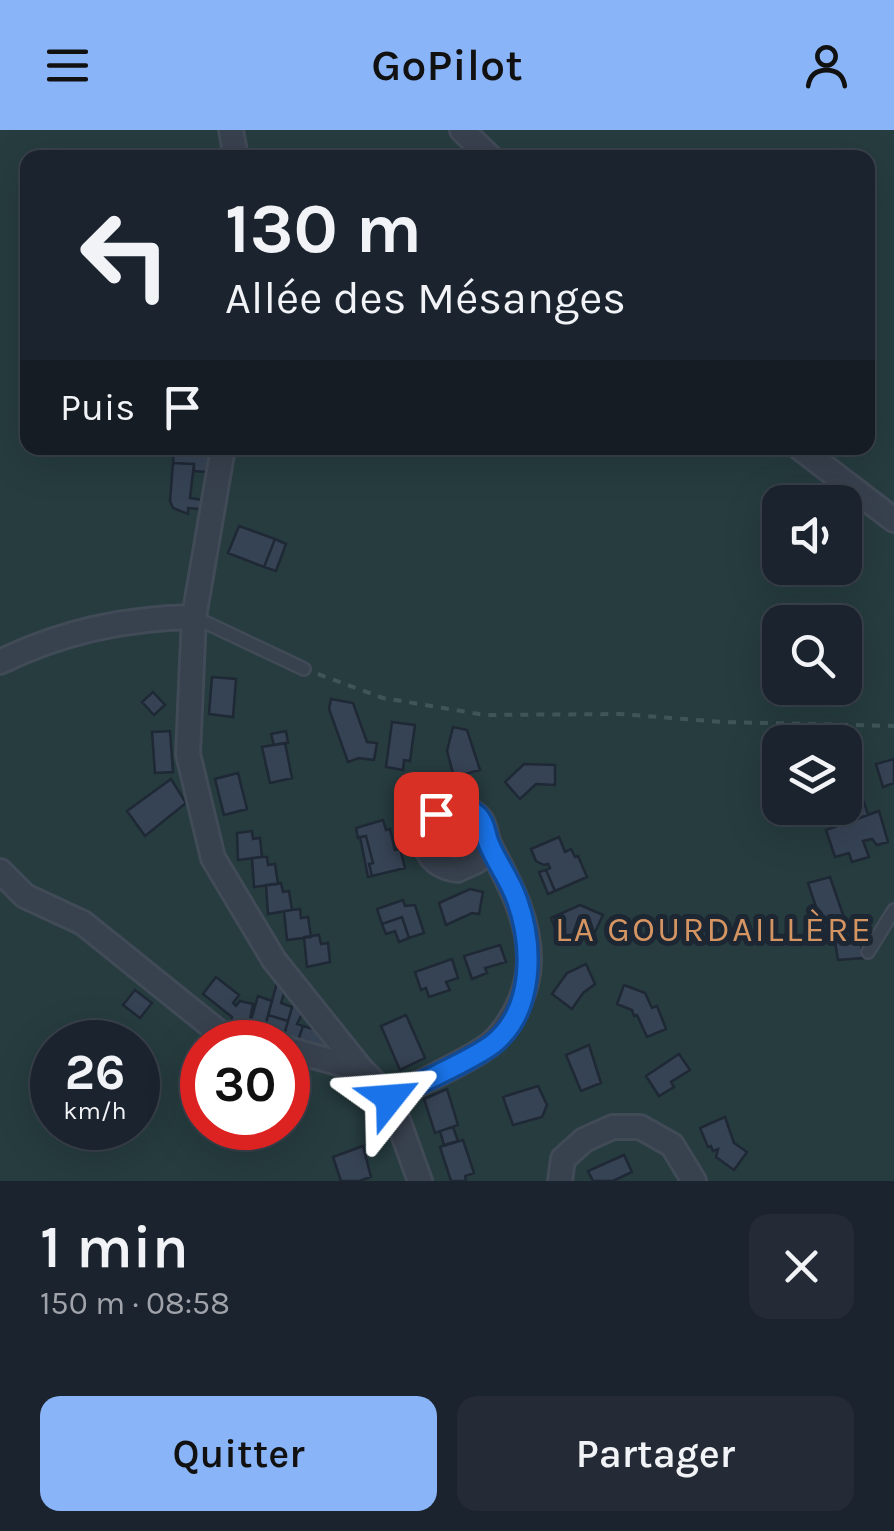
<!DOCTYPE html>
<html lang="fr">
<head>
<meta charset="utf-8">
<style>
	:root { --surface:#1b232e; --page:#242b36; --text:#f1f3f6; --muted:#a0a4aa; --line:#39404a; --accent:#8ab4f8 }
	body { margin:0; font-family:Karla,sans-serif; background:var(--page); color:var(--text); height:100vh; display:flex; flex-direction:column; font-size:38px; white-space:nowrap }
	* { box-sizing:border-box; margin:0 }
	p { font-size:32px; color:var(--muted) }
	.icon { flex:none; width:55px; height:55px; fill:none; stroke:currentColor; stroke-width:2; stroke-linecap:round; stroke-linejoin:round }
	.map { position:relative; height:1051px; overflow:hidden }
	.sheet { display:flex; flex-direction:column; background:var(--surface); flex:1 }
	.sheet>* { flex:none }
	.banner { position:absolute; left:20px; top:20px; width:855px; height:305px; border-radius:20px; box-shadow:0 10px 40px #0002,0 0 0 2px var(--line); background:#1b232e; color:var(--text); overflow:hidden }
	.fabs { position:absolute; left:762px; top:355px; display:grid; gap:20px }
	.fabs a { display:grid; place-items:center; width:100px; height:100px; border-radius:20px; background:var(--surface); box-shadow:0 10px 40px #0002,0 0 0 2px var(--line); font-size:50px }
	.speed { position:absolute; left:30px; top:890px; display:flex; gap:20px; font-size:50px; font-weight:700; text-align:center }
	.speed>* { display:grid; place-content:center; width:130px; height:130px; border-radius:50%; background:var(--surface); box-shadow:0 10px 40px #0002,0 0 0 2px var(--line); line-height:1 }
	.speed small { font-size:25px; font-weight:400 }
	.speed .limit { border:15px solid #d22; background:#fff; color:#111 }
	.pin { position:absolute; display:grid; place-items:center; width:85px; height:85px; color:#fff; margin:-42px; border-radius:20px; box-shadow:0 5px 15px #0006 }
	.me { position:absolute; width:110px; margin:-55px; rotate:62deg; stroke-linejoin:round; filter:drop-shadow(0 0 8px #0008) }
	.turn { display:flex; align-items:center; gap:35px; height:210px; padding:0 40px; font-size:45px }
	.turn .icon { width:130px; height:130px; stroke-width:2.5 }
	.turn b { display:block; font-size:70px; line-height:85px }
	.then { display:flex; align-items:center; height:95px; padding:0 40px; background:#0003; gap:20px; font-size:38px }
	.round { display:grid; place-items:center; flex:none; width:105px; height:105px; border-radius:20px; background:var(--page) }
	.overview { display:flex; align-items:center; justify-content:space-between; height:170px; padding:0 40px }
	h1 { font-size:60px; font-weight:600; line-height:75px }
	.primary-button { display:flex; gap:20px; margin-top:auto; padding:20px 40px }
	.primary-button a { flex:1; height:115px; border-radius:20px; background:var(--accent); color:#111; font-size:40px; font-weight:600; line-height:115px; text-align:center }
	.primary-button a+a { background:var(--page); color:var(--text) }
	header { display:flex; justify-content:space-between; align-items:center; height:130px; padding:0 40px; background:var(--accent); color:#111; font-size:45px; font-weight:600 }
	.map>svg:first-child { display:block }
</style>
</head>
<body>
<header><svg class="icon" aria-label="menu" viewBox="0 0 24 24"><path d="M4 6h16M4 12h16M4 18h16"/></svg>GoPilot<svg class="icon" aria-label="person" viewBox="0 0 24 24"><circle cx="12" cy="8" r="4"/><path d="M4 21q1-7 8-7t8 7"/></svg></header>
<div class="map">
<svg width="894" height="1051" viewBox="0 0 894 1051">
	<rect width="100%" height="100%" fill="#242f3e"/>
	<path fill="#263c3f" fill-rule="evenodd" d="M0,0h894v1051h-894zM28,28h840v290h-840zM780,372h65v66h-65zM780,492h65v66h-65zM780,612h65v66h-65zM52,912h86v86h-86zM202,912h86v86h-86z"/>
	<path fill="#364354" stroke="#1f2835" stroke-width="2.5" d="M174,318h37l-4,24 -13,-1v-7l-21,-1z
		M173,333l21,1 -4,34 12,2 -1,9 -13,-1v6l-15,-6 -3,-7z
		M239,396l36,13 -11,28 -36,-14z
		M275,409l11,5 -10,27 -12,-4z
		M212,547l24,2 -3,38 -24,-3z
		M153,562l12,13 -11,10 -12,-13z
		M331,569l22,4 14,39 10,1 -3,17 -15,-2 -11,4 -19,-53z
		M392,592l23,3 -5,36 -6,-1 -1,10 -17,-3z
		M453,597l14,3 13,40 -26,7 -7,-26z
		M170,601l3,41 -18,1 -3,-41z
		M286,601l2,12 -14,2 -3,-11z
		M285,613l7,35 -22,5 -8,-36z
		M894,629v24l-11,4 -7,-23z
		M524,634l31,1v20l-19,-1 -16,15 -15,-17z
		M238,643l9,36 -23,6 -9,-36z
		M171,649l15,24 -41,33 -18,-25z
		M863,669l5,16 -28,10 -5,-17h10z
		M879,681l9,31 -11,3 -5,-6 -9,2 6,16 -17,5 -3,-9 -14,4 -9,-27z
		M383,690l3,10 4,-1 5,21 5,-1 5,19 -33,8 -3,-12 4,-1 -7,-27 -8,2 -2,-10z
		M252,701l1,8 7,-1 2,19 -24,3 -1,-27z
		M366,706l7,27 -4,1 3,12 -4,1 -8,-40z
		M559,707l6,15 6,-3 4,8 3,-1 9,21 -32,14 -9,-21 4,-2 -2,-4 -4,1 -8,-4 -5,-12z
		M262,727h5l1,8 7,-1 3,20 -24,3 -2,-29z
		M546,740l9,21 -7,3 -9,-22z
		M830,747l20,58h10l3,23 -25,2 -5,-31 -9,2 -16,-48z
		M281,753l2,9 6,-1 3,19 -24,4 -2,-29z
		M470,759l13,3 -4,22 -7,-1 -26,12 -7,-22z
		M403,770l2,6 10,-1 9,28 -15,5 -7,-21 -20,7 -5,-15z
		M580,775l23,10 -8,17 -8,-3 -27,11 -9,-22z
		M300,779l1,9 7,-1 3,20 -24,3 -3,-29z
		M402,787l7,21 -10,4 -4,-11 -9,3 -4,-10z
		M319,805l2,9 7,-1 2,19 -23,5 -3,-30z
		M500,815l6,17 -21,6 2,5 -15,6 -8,-23z
		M452,829l6,19 -12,4 4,8 -21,7 -3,-9 -5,2 -6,-18z
		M586,834l9,20 -12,9 -11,16 -20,-15 15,-21z
		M216,847l23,18 -6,8 3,3 4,-5 13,3 -6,30 -18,-5 3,-12 -29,-23z
		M277,853l7,10 -3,10 11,4 -4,14 -20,-6z
		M624,855l21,8 7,15 5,-2 9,23 -19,8 -10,-22 -3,1 -2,-6 -15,-6z
		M135,860l17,13 -12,15 -17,-13z
		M258,866l14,5 -10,37 -15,-4z
		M293,874l9,10 -5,10 6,2 -7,20 -14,-4z
		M268,885l20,6 -6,21 -20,-4z
		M406,885l19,43 -25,12 -19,-44z
		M303,896l17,5 7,8 -4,11 -27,-4z
		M90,899l26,5 -2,8h-28z
		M589,915l12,38 -20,8 -15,-36z
		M679,924l11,16 -19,12 3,5 -15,9 -13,-20z
		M538,956l9,19 -5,12 -29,8 -10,-28z
		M447,959l11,36 -23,8 -11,-34z
		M725,987l9,26 13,9 -13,18 -18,-13 2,-8 -5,2 -2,-5 -3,1 -8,-19z
		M453,997l5,14 -14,4 -4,-14z
		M463,1010l11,33 -9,3 1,5h-15l-11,-34z
		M363,1016l8,31 -12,4h-18l-8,-24z
		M624,1025l8,17 -19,9h-20l-5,-10z"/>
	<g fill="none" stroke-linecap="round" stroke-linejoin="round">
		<defs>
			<path id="lane" d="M194,487l110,52
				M868,822l26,-42"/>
			<path id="street" d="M231,0l5,28
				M462,0l29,28
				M223,318l-29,169 -6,137 25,104 61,102 88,110 28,28 30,83
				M800,318l94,72
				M0,532c61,-30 126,-44 194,-45
				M0,741l25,25 58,27 143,115 26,4
				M288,919l74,21
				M390,968c23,-12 93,-43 107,-60 18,-20 31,-48 32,-76 1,-43 -20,-79 -39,-116 -6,-12 -3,-24 -16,-33 -15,-10 -30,-6 -42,5 -15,24 -4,48 25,52l20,-9 10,-20
				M560,1051l3,-22 21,-19 29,-13h27l32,18 22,36"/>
		</defs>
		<use href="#lane" stroke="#414a57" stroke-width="16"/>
		<use href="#street" stroke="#414a57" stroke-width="28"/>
		<path stroke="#3f5557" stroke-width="4" stroke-dasharray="8 8" stroke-linecap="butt" d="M318,544l65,24 102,17 135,-1 102,8 172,4"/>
		<use href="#lane" stroke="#38414e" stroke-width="11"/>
		<use href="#street" stroke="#38414e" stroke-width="22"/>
	</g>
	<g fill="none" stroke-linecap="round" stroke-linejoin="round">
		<defs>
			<path id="route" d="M390,968c28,-15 79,-36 103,-54 42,-34 40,-99 24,-144 -7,-20 -20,-37 -28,-56 -4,-9 -3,-19 -11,-28 -13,-12 -29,-10 -42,-2"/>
		</defs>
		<use href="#route" stroke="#114b97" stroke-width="25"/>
		<use href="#route" stroke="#1a73e8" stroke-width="18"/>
	</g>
	<g text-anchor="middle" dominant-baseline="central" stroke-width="10" stroke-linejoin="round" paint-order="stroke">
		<g font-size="35" letter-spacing="2.5" fill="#d59563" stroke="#1d2633">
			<text x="714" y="799">LA GOURDAILLÈRE</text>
		</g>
	</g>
</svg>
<div class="fabs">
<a><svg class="icon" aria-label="sound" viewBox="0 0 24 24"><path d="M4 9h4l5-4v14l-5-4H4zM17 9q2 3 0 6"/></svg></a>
<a><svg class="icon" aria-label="search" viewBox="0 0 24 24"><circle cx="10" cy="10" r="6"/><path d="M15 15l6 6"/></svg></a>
<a><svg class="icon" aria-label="layers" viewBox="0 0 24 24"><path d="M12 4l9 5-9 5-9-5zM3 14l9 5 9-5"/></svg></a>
</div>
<div class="speed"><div>26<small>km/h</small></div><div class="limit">30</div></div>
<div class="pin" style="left:436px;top:684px;background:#d93025"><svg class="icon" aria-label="arrive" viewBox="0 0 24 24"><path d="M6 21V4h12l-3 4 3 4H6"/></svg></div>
<svg class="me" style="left:390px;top:968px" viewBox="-20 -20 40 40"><path d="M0-17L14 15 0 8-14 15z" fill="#1a73e8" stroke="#fff" stroke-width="4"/></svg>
<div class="banner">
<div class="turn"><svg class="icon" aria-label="left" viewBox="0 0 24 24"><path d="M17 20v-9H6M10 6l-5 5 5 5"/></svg><div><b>130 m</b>Allée des Mésanges</div></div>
<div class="then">Puis<svg class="icon" aria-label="arrive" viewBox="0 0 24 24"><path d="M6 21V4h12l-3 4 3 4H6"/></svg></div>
</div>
</div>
<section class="sheet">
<div class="overview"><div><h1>1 min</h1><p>150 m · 08:58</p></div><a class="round"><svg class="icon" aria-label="close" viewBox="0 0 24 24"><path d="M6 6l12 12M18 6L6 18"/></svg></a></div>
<div class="primary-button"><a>Quitter</a><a>Partager</a></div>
</section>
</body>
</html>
